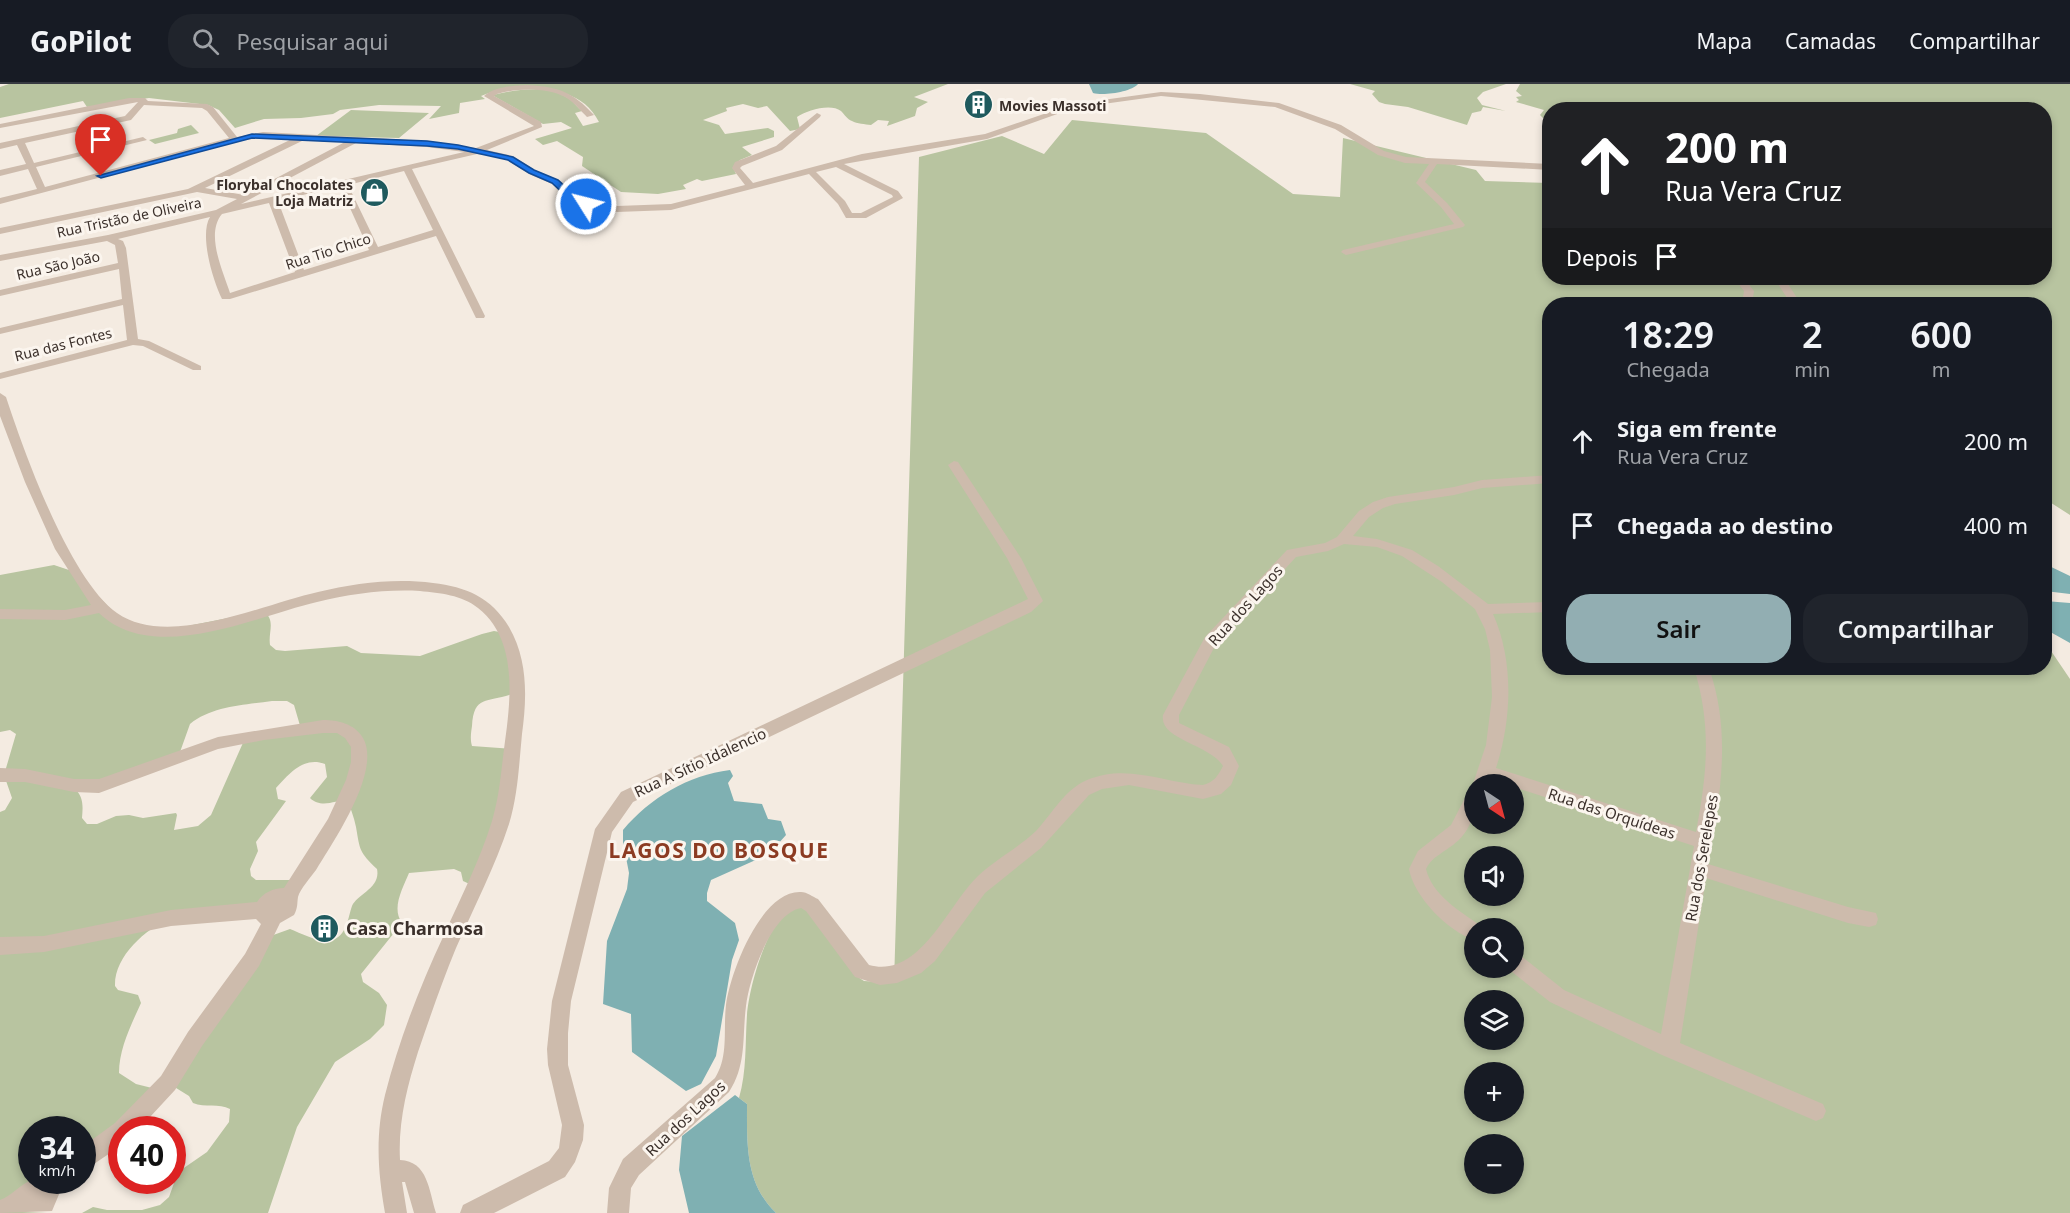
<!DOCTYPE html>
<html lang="pt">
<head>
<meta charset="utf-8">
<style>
	:root { --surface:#171b24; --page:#20242c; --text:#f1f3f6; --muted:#9ea1a6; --line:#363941; --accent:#92aeb2 }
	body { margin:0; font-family:"Noto Sans",sans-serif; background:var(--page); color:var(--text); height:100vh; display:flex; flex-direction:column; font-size:22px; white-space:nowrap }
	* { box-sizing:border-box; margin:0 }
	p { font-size:20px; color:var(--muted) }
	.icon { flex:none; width:33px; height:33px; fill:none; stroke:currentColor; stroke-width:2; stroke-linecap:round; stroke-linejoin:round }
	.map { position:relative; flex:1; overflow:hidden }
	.sheet { position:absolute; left:1542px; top:213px; width:510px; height:378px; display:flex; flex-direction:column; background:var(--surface); border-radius:24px; box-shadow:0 3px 9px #0003 }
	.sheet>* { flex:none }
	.hud { position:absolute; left:1542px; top:18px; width:510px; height:183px; border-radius:24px; box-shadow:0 3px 9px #0003; background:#202124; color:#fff; overflow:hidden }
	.needle { width:39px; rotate:144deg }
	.fabs { position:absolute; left:1464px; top:690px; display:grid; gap:12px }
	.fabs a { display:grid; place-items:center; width:60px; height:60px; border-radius:50%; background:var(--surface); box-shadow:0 3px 9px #0003; font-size:30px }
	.speed { position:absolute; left:18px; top:1032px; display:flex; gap:12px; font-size:30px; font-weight:700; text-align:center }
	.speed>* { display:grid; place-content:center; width:78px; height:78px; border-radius:50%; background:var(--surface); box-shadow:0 3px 9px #0003; line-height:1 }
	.speed small { font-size:15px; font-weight:400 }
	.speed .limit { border:9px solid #d22; background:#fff; color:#111 }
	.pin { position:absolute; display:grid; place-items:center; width:51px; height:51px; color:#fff; margin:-62px -26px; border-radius:50% 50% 50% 0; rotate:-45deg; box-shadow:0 0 6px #0007 }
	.pin .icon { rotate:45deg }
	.me { position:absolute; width:66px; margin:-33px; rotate:306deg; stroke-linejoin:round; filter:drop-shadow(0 0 4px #0008) }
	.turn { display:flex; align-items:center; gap:21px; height:126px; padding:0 24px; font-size:27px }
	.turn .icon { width:78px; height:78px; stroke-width:2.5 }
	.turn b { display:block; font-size:42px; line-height:51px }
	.then { display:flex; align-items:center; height:57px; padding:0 24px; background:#0003; gap:12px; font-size:22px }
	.eta { display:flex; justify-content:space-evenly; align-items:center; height:102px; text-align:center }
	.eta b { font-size:36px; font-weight:600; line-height:42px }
	.action { display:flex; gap:12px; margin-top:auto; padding:12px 24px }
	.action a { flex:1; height:69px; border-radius:24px; background:var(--accent); color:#111; font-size:24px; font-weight:600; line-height:69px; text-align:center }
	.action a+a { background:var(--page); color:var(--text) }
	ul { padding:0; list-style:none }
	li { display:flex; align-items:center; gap:18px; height:84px; padding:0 24px }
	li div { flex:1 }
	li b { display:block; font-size:22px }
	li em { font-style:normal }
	header { display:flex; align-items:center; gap:36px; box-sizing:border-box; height:84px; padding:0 30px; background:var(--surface); border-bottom:2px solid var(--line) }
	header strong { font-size:28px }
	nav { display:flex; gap:33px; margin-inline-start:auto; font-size:21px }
	.search { width:420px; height:54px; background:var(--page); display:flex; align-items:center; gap:15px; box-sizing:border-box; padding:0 21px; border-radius:24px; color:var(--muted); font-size:22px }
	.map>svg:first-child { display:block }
</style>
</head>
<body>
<header>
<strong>GoPilot</strong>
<div class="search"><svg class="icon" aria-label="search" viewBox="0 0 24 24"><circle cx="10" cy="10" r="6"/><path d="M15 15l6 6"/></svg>Pesquisar aqui</div>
<nav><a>Mapa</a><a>Camadas</a><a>Compartilhar</a></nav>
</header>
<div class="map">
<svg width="2070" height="1129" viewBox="0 0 2070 1129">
	<rect width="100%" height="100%" fill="#f4ebe1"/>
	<path fill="#b8c4a0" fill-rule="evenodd" d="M9,0h939l-34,13 14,5 -11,6 -2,8 -28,10 2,-5 -11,-1 -7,5c-6,-1 -14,-1 -19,-4 -5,-2 -7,-6 -11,-10 -10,-8 -34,-1 -44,6l3,12 -10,2 -23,-25 -9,2 -15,-4 -17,4 1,3 -24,9 16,5 6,9 43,-6 6,3v6l-32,10 10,8 -12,5 -7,7 3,7 -34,7 -5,-2 -14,6 3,4 -28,5 -37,-2 -39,-26 1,-9 -26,-16 -14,4 -8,-6 37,-11 -11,-6 -18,2 -51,-29c22,-5 55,-11 76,3 5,3 9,9 14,13l-7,2 8,13 16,-4c-19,-38 -64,-33 -100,-33l-18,7 4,3 -25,4 -1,10 -30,6 12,-13 -62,-1 -39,5 -7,4 -32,4 -37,1 -29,9 -16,-18 -11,-5 -59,-7 -62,9 -4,-6 -83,17v-31z
		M1350,0h156l-23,8 -6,6 5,7 24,6 -23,-4 -2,4 -9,2 -5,12 -59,-18 -23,-3 -6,-2 -7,-8 3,-3z
		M1520,0h550v431l-25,-16 -1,-195h-494v364h494l1,-26 25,37v534h-1294c-31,-30 -29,-69 -29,-109l-8,-6c8,-27 6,-55 8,-83 2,-27 18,-85 39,-103 4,-3 9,-4 13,-5l7,2 49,66 9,6 30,2 25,-826 83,-21 42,18 28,-34 134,13 87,61 47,3 3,-59 133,32 9,11 64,2 1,95h494v-168h-494l-1,7 -6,1 -3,-3 4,-5 -28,-8 3,-2 -3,-3 6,-1 -6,-5zM1474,700h40v40h-40zM1474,772h40v40h-40zM1474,844h40v40h-40zM1474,916h40v40h-40zM1474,988h40v40h-40zM1474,1060h40v40h-40z
		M351,26l78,3 -30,25 -83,-2z
		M191,41l8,8 -44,11 -6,-4 28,-7 1,-4z
		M54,481l21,7 52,54 35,5 102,-20c12,11 4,20 6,34l6,5 9,1 62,-5 14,7 59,3 62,-22 12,-3 11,2 7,61c-24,9 -38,0 -40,32 -1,7 -2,13 0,20l40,3 -36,138 -13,-6 -2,-9 -7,-3 -45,4c-6,15 -18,35 -7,50l-41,51 2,8 16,11 8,12 -3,20 -14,14 -35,23 -38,65 -29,86h-186l11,-6 14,3h35l18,-5 9,-8 9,-25 29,-20 22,-30 1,-13c-11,-6 -25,-1 -37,-6l-4,-7 -21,-13 97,-145 25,-9c13,5 26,13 41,11 16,-3 17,-23 21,-34 5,-12 29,-18 25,-37 -18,-17 -17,-19 -21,-42 -2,-10 -6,-20 -9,-29 -12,4 -27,10 -37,0l17,-21 -2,-13c-21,-8 -35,9 -49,24l2,11 8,2 -30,41 2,9 -8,18 1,7 5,4h34l3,3c-8,5 -17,15 -26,18 -27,10 -71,7 -96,17 -26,11 -57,39 -56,68l3,4 20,5 3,8c-10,22 -22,46 -22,70l17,11 16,4 -30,42 -39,31 -1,-31h-50v50l-13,29 3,3 25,1h-47v-401l5,-2 7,-12 -8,-23 12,-41 -6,-4 -10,2v-157zM272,617h15l7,4 7,24 -55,7 -35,79 -13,11 -24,4 3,-15 -1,-2 -33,5 -14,-3 -13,1 -19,8h-10l-5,-6c1,-12 2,-22 -9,-31l93,-26 14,-9 10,-28c22,-18 55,-19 82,-23z"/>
	<path fill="#7fb0b2" d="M1089,0h49c-7,8 -34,12 -45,9z
		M2045,480l25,12v18l-25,-3z
		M2045,517l25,2v40l-25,-14z
		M730,686l3,6 -5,7 6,18 28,3 6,15 13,2 5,14 -17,19 -58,26 -4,13v8l28,22 4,17 -7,20 -16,96 -15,28 -15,7 -54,-39 -1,-38 -28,-10 4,-63 20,-52 2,-16 -6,-31v-12c27,-32 65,-55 107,-60z
		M735,1011l12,9c0,40 -2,79 29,109h-87l-10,-43 3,-34z"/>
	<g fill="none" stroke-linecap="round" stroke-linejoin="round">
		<path fill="#cdbbac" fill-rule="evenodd" d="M528,1c31,2 45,7 66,30l-7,2c-7,-7 -13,-15 -22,-20 -19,-10 -48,-9 -68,-3l-3,2 47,26 1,5 -55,23 26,6 22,14 23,10 24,20 35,6 54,-2 74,-19 -13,-17 3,-6 41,-16 41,-33 4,2 -1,2 -38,33 -40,16 -2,2 13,15 109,-29 123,-20 88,-30 88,-12 39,2 79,9 62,22 43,26 22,6 144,7v6l-113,-6 -12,18 22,21 18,22 -2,2 -117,28 -5,-3 2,-2 111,-26 -13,-17 -25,-24 13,-19 -24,-1 -27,-8 -43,-26 -60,-22 -114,-11 -87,12 -87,31 -143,25 54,27 5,7 -37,20h-20l-8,-14 -29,-30 -138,36 -54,2 -41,-8 -24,-20 -23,-10 -22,-14 -11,-4 -19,-2 -65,15 73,147 -1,2h-8l-1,-2 -39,-80 -206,63h-8c-9,-18 -23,-64 -12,-82l-92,22 5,2 3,7 12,91 11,2 52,25v4h-8l-50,-24 -10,-1 -133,34v-6l127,-33 -4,-35 -123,29v-6l122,-29 -3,-30 -119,27v-6l118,-27 -3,-18 -8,-4 -107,20v-6l108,-20 108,-25 21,-11 -40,-7 -197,42v-6l188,-39 104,-50 -29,-1 -22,2 -241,64v-6l37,-9 -9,-20 -28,7v-6l26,-6 -9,-19 -17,4v-6l125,-27 13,-14 -138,26v-4l129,-26h16l3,3 59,3 6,3 24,30 26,-5 164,9 49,7 58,-22 -50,-30c12,-10 29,-10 44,-11zM144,21l58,3 5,3 22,27 -184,49 -9,-20 111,-27 -4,-3 -109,26 -9,-20 106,-23zM304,56l41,2 -101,53 -39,-7zM356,59l71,4 37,5 -223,52zM836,83l56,28 1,2 -32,16h-9l-7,-12 -29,-29zM404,87l29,59 -55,17 -30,-62zM340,102l29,64 -65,20 -26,-69zM269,119l26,69 -65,21c-7,-22 -25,-59 -8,-79z
			M1734,194h10l10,13 -2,13h-10l2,-13z
			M1774,194h10l17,26h-10z
			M0,309l6,4c18,55 64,183 111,216 51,36 146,-9 201,-21 37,-9 77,-14 115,-9 33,4 58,14 76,44 19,33 18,70 13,107 -3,30 -4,61 -13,90 -14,43 -35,83 -53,124 -14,34 -26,69 -38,104 -11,35 -20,70 -18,108 28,1 29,31 36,53h-22l-9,-31h-3l5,31h-22c-7,-40 -10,-77 0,-118 14,-55 35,-109 59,-160 17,-38 36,-75 48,-114 7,-23 9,-48 12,-72 6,-45 16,-108 -26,-141 -16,-13 -38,-15 -58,-17 -35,-2 -70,3 -103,11 -61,14 -163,64 -218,11l-34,7 -65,-1v-10l65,1 26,-5 -36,-56 -30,-67 -25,-66z
			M954,377l4,1 63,96 22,43 -12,11 -398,190 -21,30 -41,169 -3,32v32l16,60 -1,15 -8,22 -10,15 -71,36h-34l3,-8 86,-44 10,-13 3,-23 -14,-60 -1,-16 5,-48 43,-172 26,-37 407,-193 -21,-41 -59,-93z
			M1550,391v8l-68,5 -28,7 -59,9 -12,4 -14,9 -16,19 24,3 35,11 26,16 50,38 62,-2v10l-57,2c21,47 19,105 3,154l200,64c11,-58 16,-106 -2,-164h15c23,66 11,129 -1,196l140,43 28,6 2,6 -2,6 -7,2 -21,-4 -142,-45 -26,165 143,61 3,7 -3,7 -7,3 -154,-66 -112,-53 -43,-34h7v-15l7,3 43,34 97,44 33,-188 -180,-59v-3l-23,-4 -2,4h-15v4l-1,-4 13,-39 6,-48 -2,-47 -5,-21 -10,-20 -33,-27 -40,-26 -25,-9 -33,-3 -16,7 -32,6 -80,87 -37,71v8l50,24 10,19 -8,19 -10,9 -18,5 -74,-14 -27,4 -13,6 -48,53 -56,45 -50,68 -14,12 -24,10 -17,2 -25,-8 -49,-66 -5,-3c-30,5 -52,71 -55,98 -4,31 1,58 -17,86l-90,83 -8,13 -2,25h-22l2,-25 14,-29 92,-81c14,-22 8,-48 11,-73 4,-32 35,-115 75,-113 6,0 12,5 17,7l51,66c51,14 78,-59 109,-89 18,-17 40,-28 58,-45 16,-17 28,-41 51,-51 41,-17 76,3 116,5 11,-3 15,-9 20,-19 -13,-22 -64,-26 -60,-51l42,-78 82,-87 38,-7 12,-6 22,-26 14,-9 15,-5 66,-10 28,-7z
			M323,636c15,0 32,4 40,18 19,33 -30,104 -47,132 -5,7 -16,19 -18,27 -1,6 0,11 -4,18l-14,8 -21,43 -57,80 -27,44 -37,40h-16v15l-40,27v-25l33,-24 46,-47 27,-44 57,-78 16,-30 -5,-5 -85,7 -127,26 -44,3v-18l44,-1 127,-26 86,-8c6,-9 16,-14 27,-14l44,-69 18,-39 5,-18v-15l-6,-9 -8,-5h-14l-59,7 -46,9 -119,44 -25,-1 -49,-10h-25v-14l25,1 49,10h25l119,-42z
			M1474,706c3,23 -4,44 -24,57 -9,7 -19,11 -24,22 6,26 35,43 55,57l1,2h-8v12c-26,-9 -60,-43 -65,-71l9,-18 33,-26 17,-33z
			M32,1096h33l-13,31 -52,2v-13c13,-5 19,-15 32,-20z"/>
	</g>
	<path fill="#1a73e8" stroke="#114b97" stroke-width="1.5" d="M252,50l175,7 31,4 55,12 21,13 24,10 19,17 14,7 -5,3 -15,-6 -19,-18 -23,-10 -21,-13 -50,-11 -31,-3 -175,-8 -151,40 -4,-2z"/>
	<defs>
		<symbol id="building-disc" viewBox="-11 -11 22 22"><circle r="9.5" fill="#1f5a5e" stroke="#fbf5ee"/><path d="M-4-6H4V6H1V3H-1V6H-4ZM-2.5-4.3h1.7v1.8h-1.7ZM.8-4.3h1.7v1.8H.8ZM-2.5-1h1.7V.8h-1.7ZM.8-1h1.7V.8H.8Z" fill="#fff"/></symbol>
		<symbol id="shop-disc" viewBox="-11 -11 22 22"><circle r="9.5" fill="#1f5a5e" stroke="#fbf5ee"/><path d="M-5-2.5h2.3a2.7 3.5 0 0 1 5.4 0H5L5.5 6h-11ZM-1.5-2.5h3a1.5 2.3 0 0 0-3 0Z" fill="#fff"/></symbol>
	</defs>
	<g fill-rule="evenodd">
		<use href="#building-disc" x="962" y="4" width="33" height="33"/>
		<use href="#shop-disc" x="358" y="92" width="33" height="33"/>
		<use href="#building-disc" x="308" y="828" width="33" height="33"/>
	</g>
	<g text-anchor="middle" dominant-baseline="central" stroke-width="6" stroke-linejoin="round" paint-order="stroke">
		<g font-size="14" font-weight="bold" fill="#3b302b" stroke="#fbf5ee" text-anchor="start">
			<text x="999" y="21">Movies Massoti</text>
			<text x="353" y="100" text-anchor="end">Florybal Chocolates<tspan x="353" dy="16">Loja Matriz</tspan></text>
		</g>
		<g font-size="14" fill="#3b302b" stroke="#fbf5ee">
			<text transform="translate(129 133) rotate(-12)">Rua Tristão de Oliveira</text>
			<text transform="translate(328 167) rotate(-18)">Rua Tio Chico</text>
			<text transform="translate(58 181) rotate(-13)">Rua São João</text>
			<text transform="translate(63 260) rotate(-14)">Rua das Fontes</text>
		</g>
		<g font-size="15" fill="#3b302b" stroke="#fbf5ee">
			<text transform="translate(1245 521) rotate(-48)">Rua dos Lagos</text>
			<text transform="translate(700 678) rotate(-25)">Rua A Sítio Idalencio</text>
			<text transform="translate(1612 729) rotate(18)">Rua das Orquídeas</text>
			<text transform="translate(1701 774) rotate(-80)">Rua dos Serelepes</text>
			<text transform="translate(685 1034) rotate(-43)">Rua dos Lagos</text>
		</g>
		<g font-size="18" font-weight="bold" fill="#3b302b" stroke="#fbf5ee" text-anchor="start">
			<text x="346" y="844">Casa Charmosa</text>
		</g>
		<g font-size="21" font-weight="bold" letter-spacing="1.5" fill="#8c3b22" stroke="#fbf5ee">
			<text x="719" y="766">LAGOS DO BOSQUE</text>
		</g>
	</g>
</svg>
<div class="fabs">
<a><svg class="needle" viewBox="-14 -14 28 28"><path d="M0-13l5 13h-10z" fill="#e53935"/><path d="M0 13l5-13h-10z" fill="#9ea1a6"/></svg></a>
<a><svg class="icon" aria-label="sound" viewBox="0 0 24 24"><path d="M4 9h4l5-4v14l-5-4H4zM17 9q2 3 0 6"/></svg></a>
<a><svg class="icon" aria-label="search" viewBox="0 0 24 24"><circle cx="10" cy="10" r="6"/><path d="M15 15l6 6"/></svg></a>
<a><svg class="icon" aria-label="layers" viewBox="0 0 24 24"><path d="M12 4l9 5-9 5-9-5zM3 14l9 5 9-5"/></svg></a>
<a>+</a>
<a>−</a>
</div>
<div class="speed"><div>34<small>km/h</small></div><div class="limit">40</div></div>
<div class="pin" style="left:101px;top:92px;background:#d93025"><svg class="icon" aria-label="arrive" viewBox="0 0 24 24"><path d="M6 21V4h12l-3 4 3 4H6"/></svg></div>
<svg class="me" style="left:586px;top:120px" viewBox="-20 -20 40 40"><circle r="17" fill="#1a73e8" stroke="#fff" stroke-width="3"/><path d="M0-11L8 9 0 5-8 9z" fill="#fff"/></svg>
<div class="hud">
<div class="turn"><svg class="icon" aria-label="ahead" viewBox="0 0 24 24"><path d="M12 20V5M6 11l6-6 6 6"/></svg><div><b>200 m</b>Rua Vera Cruz</div></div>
<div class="then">Depois<svg class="icon" aria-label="arrive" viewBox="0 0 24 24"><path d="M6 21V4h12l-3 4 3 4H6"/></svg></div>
</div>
<section class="sheet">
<div class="eta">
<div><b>18:29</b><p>Chegada</p></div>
<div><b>2</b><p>min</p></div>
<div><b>600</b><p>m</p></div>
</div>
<ul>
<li><svg class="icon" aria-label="ahead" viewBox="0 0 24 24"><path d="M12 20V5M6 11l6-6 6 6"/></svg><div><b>Siga em frente</b><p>Rua Vera Cruz</p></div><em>200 m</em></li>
<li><svg class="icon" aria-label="arrive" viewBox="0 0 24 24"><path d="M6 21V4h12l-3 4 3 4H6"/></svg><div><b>Chegada ao destino</b></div><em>400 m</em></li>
</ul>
<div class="action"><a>Sair</a><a>Compartilhar</a></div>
</section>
</div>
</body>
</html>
